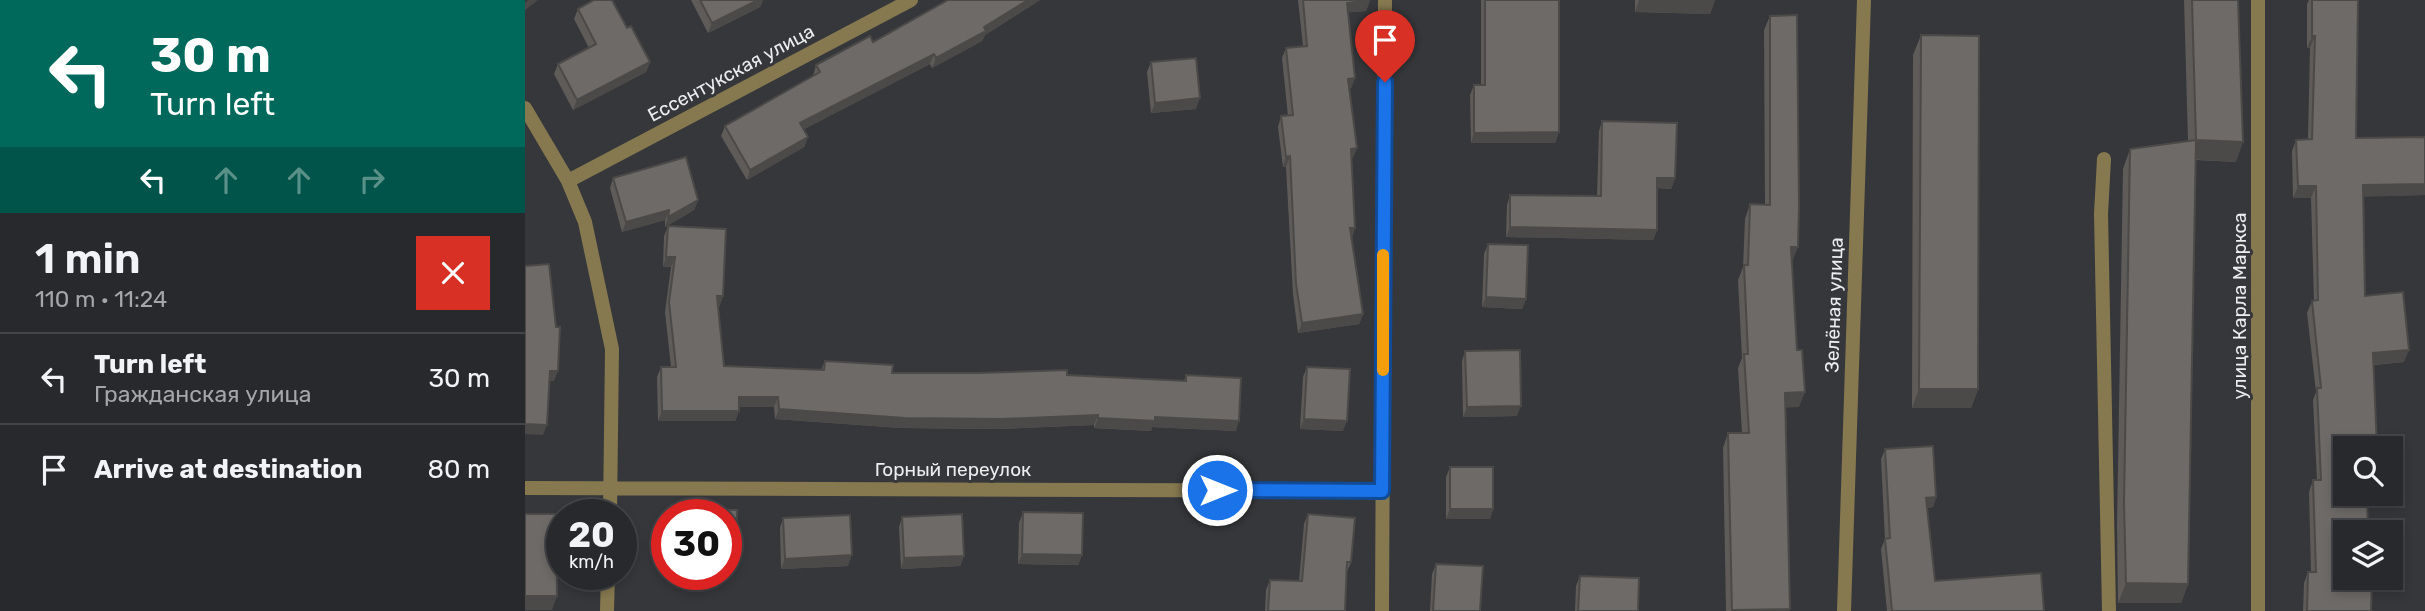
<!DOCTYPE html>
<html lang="en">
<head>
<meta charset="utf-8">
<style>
	:root { --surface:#28292c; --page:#343538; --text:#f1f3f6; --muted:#a5a6a9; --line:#444548 }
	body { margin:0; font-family:Rubik,sans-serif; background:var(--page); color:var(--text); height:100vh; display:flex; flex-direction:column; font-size:26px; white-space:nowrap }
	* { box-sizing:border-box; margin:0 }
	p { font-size:23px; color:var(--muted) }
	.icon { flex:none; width:38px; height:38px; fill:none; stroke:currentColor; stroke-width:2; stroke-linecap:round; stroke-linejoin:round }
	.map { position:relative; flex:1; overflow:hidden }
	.details { display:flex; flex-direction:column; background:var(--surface); width:525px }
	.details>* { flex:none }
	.banner { background:#00695c; color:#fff; overflow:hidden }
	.buttons { position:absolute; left:1808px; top:436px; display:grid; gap:14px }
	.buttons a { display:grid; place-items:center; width:70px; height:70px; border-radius:0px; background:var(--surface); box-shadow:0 4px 10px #0003,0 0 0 2px var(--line); font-size:35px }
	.speed { position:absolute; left:21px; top:499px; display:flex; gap:14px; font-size:35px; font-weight:700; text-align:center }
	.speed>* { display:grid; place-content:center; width:91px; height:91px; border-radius:50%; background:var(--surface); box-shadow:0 4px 10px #0003,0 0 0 2px var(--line); line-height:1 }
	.speed small { font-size:18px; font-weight:400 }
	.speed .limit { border:10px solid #d22; background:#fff; color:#111 }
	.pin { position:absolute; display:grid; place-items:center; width:60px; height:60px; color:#fff; margin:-72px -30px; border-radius:50% 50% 50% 0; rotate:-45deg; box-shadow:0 0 7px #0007 }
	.pin .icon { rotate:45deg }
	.me { position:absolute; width:77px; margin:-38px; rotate:90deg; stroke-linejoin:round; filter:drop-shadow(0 0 5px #0008) }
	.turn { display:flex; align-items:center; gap:24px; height:147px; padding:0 35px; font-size:32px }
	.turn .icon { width:91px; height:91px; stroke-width:2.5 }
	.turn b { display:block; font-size:49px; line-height:60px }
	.lanes { display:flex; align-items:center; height:66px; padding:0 35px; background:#0003; justify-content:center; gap:35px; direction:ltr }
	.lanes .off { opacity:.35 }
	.round { display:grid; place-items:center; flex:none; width:74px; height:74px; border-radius:0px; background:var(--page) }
	.head { display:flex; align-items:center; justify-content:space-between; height:119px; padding:0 35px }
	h1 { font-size:42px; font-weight:600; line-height:52px }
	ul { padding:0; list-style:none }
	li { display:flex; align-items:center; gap:21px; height:91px; padding:0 35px; border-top:2px solid var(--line) }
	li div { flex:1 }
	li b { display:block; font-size:26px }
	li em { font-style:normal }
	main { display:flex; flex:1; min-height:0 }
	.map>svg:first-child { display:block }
</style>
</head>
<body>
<main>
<section class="details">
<div class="banner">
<div class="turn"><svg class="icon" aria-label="left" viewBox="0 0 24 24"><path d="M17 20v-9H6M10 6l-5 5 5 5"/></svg><div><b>30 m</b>Turn left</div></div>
<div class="lanes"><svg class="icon" aria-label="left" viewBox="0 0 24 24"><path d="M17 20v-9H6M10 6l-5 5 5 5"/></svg><svg class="icon off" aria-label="ahead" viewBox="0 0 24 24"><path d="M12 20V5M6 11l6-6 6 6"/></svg><svg class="icon off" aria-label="ahead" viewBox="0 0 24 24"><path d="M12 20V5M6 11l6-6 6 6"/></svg><svg class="icon off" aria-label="right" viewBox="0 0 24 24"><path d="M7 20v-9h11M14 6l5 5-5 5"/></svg></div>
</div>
<div class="head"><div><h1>1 min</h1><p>110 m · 11:24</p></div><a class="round" style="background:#d93025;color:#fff"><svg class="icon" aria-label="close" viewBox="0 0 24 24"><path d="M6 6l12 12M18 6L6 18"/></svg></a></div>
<ul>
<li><svg class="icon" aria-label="left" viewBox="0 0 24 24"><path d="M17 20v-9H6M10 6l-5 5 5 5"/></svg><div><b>Turn left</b><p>Гражданская улица</p></div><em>30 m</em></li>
<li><svg class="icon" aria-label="arrive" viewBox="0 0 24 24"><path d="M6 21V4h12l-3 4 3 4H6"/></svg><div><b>Arrive at destination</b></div><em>80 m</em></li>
</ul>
</section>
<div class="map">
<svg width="1900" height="611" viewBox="0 0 1900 611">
	<rect width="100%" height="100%" fill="#36373a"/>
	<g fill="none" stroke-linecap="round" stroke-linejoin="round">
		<path stroke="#867950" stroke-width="14" d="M1579,159l-3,55 8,397"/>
		<path stroke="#867950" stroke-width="14" d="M1733,0v611
			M0,108l43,73 17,41 27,127 -2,165
			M43,181l343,-181
			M0,488l857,3
			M82,611l1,-37
			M1319,611l20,-611"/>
		<path stroke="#867950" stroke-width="14" d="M857,611l3,-611"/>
	</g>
	<path fill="#5e5b59" d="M166,0h72l-3,7 -52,26z
		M423,0h92l-55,35 -3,6 -50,27 -2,-4 -126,65 4,8 -4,10 -57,33 -26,-44 4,-10 88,-50 3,-11 57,-23z
		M773,0h72l-4,11 -18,1 7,66 -4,10 -2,1 6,139 -3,9 11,77 -4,10 -61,9 -5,-39 -7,-127h-3l-5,-40 3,-11h7l-6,-58 4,-10 17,-2z
		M956,0h78v132l-4,11h-84l-1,-48 4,-10h7z
		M1110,0h80l-5,14 -75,-2z
		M1659,0h54l-2,162 -40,-2 -8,424 -7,19h-63l-1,-79 6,-355 7,-20 58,-8z
		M1784,0h49l-2,138 69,57 -61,1 1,100 39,66 -30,3 -29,83v84l26,79h-68l1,-28 4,-11h3l-2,-80 4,-12h4l-4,-80 3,-8 -9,-79 5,-12h2l-3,-103h-18l-1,-47 4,-11 12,-1 2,-91h-3v-44z
		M53,9l49,19 23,34 -4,10 -73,38 -19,-36 4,-10 31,-16 -15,-29z
		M1245,16l22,246 7,145h-13l3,204h-63l-3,-163 5,-15h14l-4,-65 4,-10 -4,-78 5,-13 2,-48 5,-15 15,1 -1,-175z
		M1396,35l57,354 -7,19h-59l1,-353z
		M626,62l45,47 -45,4 -4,-41z
		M1077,121l73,57 -4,11 -14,-1v42l-4,10 -147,-3 1,-32 3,-10 87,1 2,-65z
		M88,178l85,22 -4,10 -29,17v-7l-43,12 -12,-44z
		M143,226l55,70 -4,11 -1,-1 6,60 97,4 4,-9 67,12 175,2 117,6 2,-6 50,56 -84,-4 -1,4 -57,-3v-3l-96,4 -97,-1 -126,-9 -1,-12h-35v4l-4,10h-77l-1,-44 4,-10h10l-6,-55 6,-45h-8l1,-31z
		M963,244l38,55 -4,10 -40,-2 2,-53z
		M940,351l52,65 -54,1 -1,-56z
		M782,367l36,64 -43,-2 3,-52z
		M1360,449l51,48 -3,10 -6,1 8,73 109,30h-157l-6,-62 4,-10 -4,-80z
		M925,467l43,42 -3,10h-44v-42z
		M498,512l59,43 -4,10 -60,-1 1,-41z
		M783,514l43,48 -4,10 -2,39h-80l1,-21 4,-10 29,1 5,-57z
		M377,517l62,39 -4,10 -59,3 -2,-42z
		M258,518l65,48 -67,3 -1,-41z
		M911,564l44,47h-50l2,-37z
		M1055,576l58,35h-63l1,-25z"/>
	<path fill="#4c4a48" d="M3,0h10l-13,10v-7z
		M233,0h5l-3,7 -52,26 4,-10z
		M503,0h12l-55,35 -3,6 -50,27 4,-10z
		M845,0l-4,11 -23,2 4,-10z
		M1114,0h76l-5,14 -75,-2z
		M1787,36h3l-5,12h-3z
		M409,54l-4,10 -133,69 3,-10z
		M125,62l-4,10 -73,38 4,-10z
		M830,78l-4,10 -6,1 3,-10z
		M675,98l-4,11 -45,4 4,-10z
		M1034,132l-4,11h-84l3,-10z
		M283,137l-4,10 -57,33 3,-10z
		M1671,140l47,2 -7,20 -47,-3z
		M832,148l-4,10 -5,1 3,-10z
		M765,156l-4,11h-3l3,-10z
		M1132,178h18l-4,11 -17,-1z
		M1900,184v11l-66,2 4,-12z
		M1773,186h18l-5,12h-18z
		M173,200l-4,10 -29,17 3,-10z
		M144,210l-4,10 -43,12 4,-10z
		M985,227l147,3 -4,10 -147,-3z
		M825,228h5l-3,10z
		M1266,247h7l-6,15 -6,-1z
		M141,257h9l-4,10h-8z
		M192,296h6l-4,11 -6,-1z
		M961,297l40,2 -4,10 -40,-2z
		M838,314l-4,10 -61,9 4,-10z
		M1884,350l-5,12 -35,3 4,-12z
		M25,371h8l-4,10h-8z
		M1394,389h59l-7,19h-59z
		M1280,392l-6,15 -19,1 5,-15z
		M214,397h39l-4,10h-39z
		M996,406l-4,10 -54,1 4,-10z
		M254,409l319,6 -4,10 -96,4 -97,-1 -126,-9z
		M137,411h77l-4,10h-77z
		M630,417l84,4 -3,10 -84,-4 -1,4 -57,-3 4,-10z
		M779,419l43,2 -4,10 -43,-2z
		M0,424l22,1 -4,10 -18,-1z
		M1411,497l-3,10 -10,1 3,-10z
		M925,509h43l-3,10h-44z
		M497,554l60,1 -4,10 -60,-1z
		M201,555l10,1 -4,10h-6z
		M327,555l-4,11 -67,3 4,-10z
		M439,556l-4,10 -59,3 3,-11z
		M1601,583l62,1 -7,19h-63z
		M0,596h32l-5,14h-27z
		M1265,609l-1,2h-57v-1z"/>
	<path fill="#6d6a67" stroke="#4c4a48" stroke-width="2" d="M69,0h18l15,28 4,-2 19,36 -73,38 -19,-36 38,-20 -18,-35z
		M175,0h58l-46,23z
		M423,0h80l-44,27 2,4 -50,27 -2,-4 -134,69 8,14 -58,33 -25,-44 95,-54 -4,-7 54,-29 3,6z
		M778,0h67l-23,3 8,75 -7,1 9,69 -6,1 4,79h-5l13,86 -61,9 -6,-39 -6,-128 -4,1 -5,-41 12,-1 -7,-67 21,-2z
		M960,0h74v132l-85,1v-48h11z
		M1667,0h46l5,142 -47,-2z
		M1787,0h46l-2,138 69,-1v47l-62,1 2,111 38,-4 6,58 -36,3 4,95h-32v46h22l1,38h-23v46h27l-1,33h-64l1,-39h8l-3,-92h8l-4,-92h4l-9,-87 6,-1 -2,-114h-18l-2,-46 16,-1 3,-103h-3z
		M1272,15l2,191 -1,41h-7l6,103h5l3,42 -20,1 5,216 -58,1 -4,-177h21l-5,-79h4l-4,-89h4l2,-61 20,1v-189z
		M1396,35l58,1 -1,353h-59z
		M671,58l4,40 -45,5 -4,-41z
		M1077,121l75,2 -2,55h-18v52l-147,-3v-32l91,1z
		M1671,140l-8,444 -62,-1 -2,-79 6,-355z
		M161,157l12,43 -30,17 1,-7 -43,12 -13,-44z
		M143,226l58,3 -3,67h-6l7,70 100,4 1,-9 68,4 -1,8h86l89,-3v5l119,6v-6l55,3 -2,43 -84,-4v4l-57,-3v-3l-96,4 -97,-1 -126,-9 -1,-12h-39v14h-77l-1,-44h15l-7,-65 6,-45h-9z
		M963,244l40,1 -2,54 -40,-2z
		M24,264l7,63h4l-2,44h-8l-3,54 -22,-1v-158z
		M995,350l1,56 -54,1 -2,-56z
		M782,367l43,2 -3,52 -43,-2z
		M1408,446l3,51 -10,1 9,83 106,-8 3,38h-152l-7,-72 5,-1 -5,-89z
		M925,467h43v42h-43z
		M157,509l55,1 -1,46 -10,-1v-41h-44z
		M498,512l60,1 -1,42 -60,-1z
		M0,514h31l1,82h-32z
		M437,514l2,42 -60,2 -2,-41z
		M783,514l47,4 -4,44h-4l-2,49h-77l2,-31 32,1z
		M325,515l2,40 -67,4 -2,-41z
		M911,564l47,2 -3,45h-47z
		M1055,576l59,2 -1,33h-60z"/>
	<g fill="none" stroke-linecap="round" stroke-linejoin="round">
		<defs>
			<path id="route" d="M692,490l165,1 3,-409"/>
		</defs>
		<use href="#route" stroke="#114b97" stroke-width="18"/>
		<use href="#route" stroke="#1a73e8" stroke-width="12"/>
		<path stroke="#f59e0b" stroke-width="12" d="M858,370v-115"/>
	</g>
	<g text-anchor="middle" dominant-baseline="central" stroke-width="6" stroke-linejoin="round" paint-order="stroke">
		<g font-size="19" fill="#ecedef" stroke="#36373a">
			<text transform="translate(206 73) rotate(-28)">Ессентукская улица</text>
			<text transform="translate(1309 305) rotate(-88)">Зелёная улица</text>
			<text transform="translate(1714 306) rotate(-90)">улица Карла Маркса</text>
			<text x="428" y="469">Горный переулок</text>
		</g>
	</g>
</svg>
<div class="buttons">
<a><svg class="icon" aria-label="search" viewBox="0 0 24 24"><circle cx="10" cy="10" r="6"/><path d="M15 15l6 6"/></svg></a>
<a><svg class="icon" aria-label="layers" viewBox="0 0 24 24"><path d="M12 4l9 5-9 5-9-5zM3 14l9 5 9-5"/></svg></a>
</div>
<div class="speed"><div>20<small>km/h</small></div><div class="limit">30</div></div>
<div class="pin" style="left:860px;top:82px;background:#d93025"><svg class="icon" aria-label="arrive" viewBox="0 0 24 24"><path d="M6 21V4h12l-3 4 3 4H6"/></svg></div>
<svg class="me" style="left:692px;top:490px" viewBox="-20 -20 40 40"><circle r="17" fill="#1a73e8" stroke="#fff" stroke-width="3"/><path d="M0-11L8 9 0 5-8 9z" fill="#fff"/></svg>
</div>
</main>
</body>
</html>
